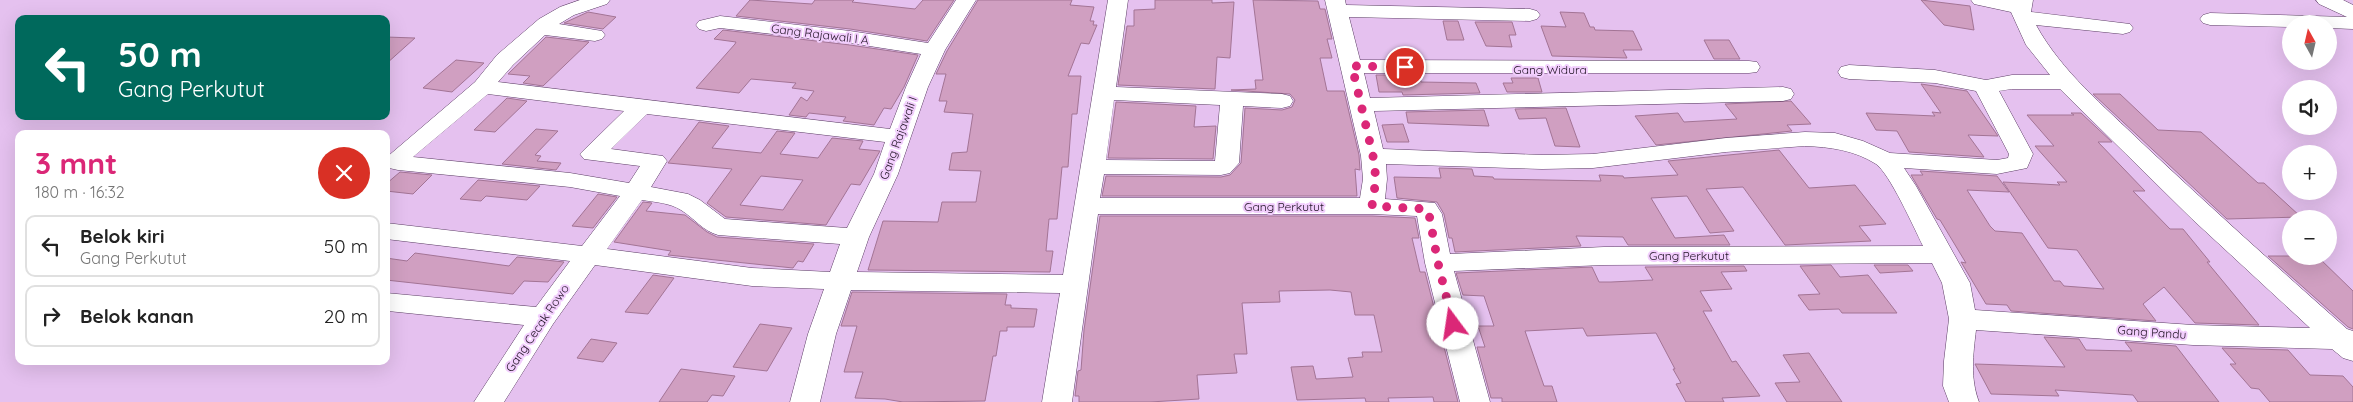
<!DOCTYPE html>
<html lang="id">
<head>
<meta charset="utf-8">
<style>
	:root { --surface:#fff; --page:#f6f6f6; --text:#222; --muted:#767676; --line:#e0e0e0; --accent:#db2777 }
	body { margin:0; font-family:Quicksand,sans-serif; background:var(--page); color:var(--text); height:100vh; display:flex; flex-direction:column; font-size:19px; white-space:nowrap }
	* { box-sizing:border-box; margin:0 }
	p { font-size:16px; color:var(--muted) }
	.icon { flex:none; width:28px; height:28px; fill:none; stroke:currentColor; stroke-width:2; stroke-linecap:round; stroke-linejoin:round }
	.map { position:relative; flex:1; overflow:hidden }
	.sheet { position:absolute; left:15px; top:130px; width:375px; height:235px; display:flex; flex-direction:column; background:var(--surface); border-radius:10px; box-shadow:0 5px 20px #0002 }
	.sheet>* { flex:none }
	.guide { position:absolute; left:15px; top:15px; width:375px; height:105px; border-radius:10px; box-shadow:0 5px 20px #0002; background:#00695c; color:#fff; overflow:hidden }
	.needle { width:32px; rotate:352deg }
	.fabs { position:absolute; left:2282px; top:15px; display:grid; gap:10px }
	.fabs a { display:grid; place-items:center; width:55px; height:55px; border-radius:50%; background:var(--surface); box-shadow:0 5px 20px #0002; font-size:25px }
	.pin { position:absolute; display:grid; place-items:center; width:42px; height:42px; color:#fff; margin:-21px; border:2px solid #fff; border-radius:50%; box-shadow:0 1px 5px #0007 }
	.me { position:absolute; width:55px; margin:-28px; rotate:346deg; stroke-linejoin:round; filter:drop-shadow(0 0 4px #0008) }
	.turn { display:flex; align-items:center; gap:18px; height:105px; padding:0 20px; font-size:22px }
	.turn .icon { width:65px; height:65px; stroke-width:2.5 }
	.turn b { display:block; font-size:35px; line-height:42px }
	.round { display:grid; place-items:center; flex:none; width:52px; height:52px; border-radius:26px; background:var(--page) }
	.head { display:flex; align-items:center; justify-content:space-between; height:85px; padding:0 20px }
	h1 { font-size:30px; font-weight:800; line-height:38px; color:var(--accent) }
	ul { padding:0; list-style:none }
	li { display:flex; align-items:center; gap:15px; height:62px; margin:0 10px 8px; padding:0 10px; border:2px solid var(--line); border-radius:10px }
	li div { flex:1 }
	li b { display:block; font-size:19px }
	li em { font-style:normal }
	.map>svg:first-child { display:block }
</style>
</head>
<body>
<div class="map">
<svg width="2353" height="402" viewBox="0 0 2353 402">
	<rect width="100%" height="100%" fill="#e5c1ef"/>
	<path fill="#d09fc1" stroke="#a37495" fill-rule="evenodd" d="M750,0l62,4 3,-4h39l-2,2 63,7 8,-9h31l-27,41 -77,-12 -114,-13z
		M978,0h94l-2,5 24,2 -4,14h4l-1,4h4l-8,19 -8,-1 -13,33h13l-4,38h-5l-4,53h-6l-5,52h-8l-3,32h7l-3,21 -182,-2 15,-49 55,1 4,-20h34l5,-31 -32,-1 3,-17 15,-1 6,-38 -29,-2 3,-11h-8l7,-27h-10l11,-23z
		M1155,0h57v3l22,-1 -4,56 -13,-1 -2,32 -97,-4 9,-59h7v-16l21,-1z
		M1253,0l65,1 2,8h5l7,30h-5l5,19h-12l7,33h17l15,64 1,15 -5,-1 2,27h-255l4,-20 115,1 9,-2 11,-12 4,-55 37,2 10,-3 3,-7 -5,-6 -59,-4 25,-1 -1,-9h8z
		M1921,0l49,6 4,24 -30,-5z
		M588,12l28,5 -13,12 -39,-6z
		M1560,12l24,1 6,14h4l1,3 38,1 9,19h-19l4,8 -75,-2 -11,-30 25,1z
		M1443,21h15l6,19h-17z
		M1475,22h37l4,13h-7l3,12 -26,-1z
		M723,30l127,15 68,10 -14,32 -13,22 -7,-1 -10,17 -31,-4 3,-4 -37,-4 -3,4 -17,-2 12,-18 6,4 7,-10 -22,-3 4,-5 -45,-4 -12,14 -43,-5 39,-44 1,-2 -22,-3z
		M386,37l29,1 -29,26z
		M546,37l43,5 -46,44 -20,-3 7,-7 -22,-2z
		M1704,40h25l11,19h-26z
		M456,60l28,3 -32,29 -29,-4z
		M1376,75h44l1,7 55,1 4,10 -77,2 -1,-3h-23z
		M1511,78h27l4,14h-35l-4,-9h10z
		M1921,84l46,7 31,45 -30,-1 16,22 -75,-5 -12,-21 -21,-1 -10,-17 69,3 -3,-4 9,1z
		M2093,94h27l38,36 43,2 57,51h6l37,34 -74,2z
		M507,98l20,3 -32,31 -21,-2z
		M1791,101l20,23 -24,1 5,6 -136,14 -21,-29 43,-3 6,9 53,-3 -12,-15z
		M1116,102l80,4 -2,21 22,-1 -3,33 -105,-1z
		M1566,108l14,39 -25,-1 -9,-28 -27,1 -4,-10z
		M1484,110l5,16 -81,-3 -2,-11z
		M2071,113h10l31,29h-14l47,49h-12l37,38h13l27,33h-3l52,63 -64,-2 -31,-36 -21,17 13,17 -145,-10 -4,-6 -21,-1 -25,-42 5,1 -26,-43 -3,-1 -26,-44h12l-3,-4 77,5 12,16 -42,-2 23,36 5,5 27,2 32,48h6l4,5 40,3 -27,-39 -29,-2 -45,-66 57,3 -3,-3h10l-32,-36h19l-27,-31h47z
		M699,122l30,4 -17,22 49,5 16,-22 18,2 -15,21 38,4 14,-20 31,3 -4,8 21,2 -20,34 -9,-1 -25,41 -100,-8 -19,-14 25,-34 -64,-6zM761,176l42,4 -20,30 -43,-5z
		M1403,124l6,18h-22l-5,-17z
		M536,129l22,2 -23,24 6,1 -4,5 24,2 -5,7 -54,-6z
		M1779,150l30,38 46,-3 31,39 -27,2 12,15 -86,4 -42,-58 -37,2 28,42 -24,2 -23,-37 -36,2 24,40 49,-3 6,10h-102l-5,-8 -47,-1 5,10 -126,6 -3,-14h-3l-5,-24 -7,-12 -40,-4 -3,-21 47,1 -2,-10 33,1 2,7 19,1 1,2 107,2 -2,-6 24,1 1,2 54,-3 -10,-14z
		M400,172l32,3 -19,19 -27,-3v-7z
		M478,180l62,6 -13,14 -41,-4 -5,5 -21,-2z
		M598,194l19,3 -24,31 -21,-2z
		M643,202l9,1 -6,8 39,4 22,17 10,5 97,7 -11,18 -5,-1 -5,7 -125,-13 3,-4 -57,-9z
		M1100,216h272l43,2 4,20h-7l8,34h5l33,130h-24l-1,-5 -45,1 1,4h-23l-1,-4 -68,2 -6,-33 22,-1 3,13 37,-2 -5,-19 15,-1 -1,-5h20l-8,-37h-19l-4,-23 -21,-2 -51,1 1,11 -38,1 5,51h-13l3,19 -40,2 2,24 -49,3h-71v-6h-4l3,-25 3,-1 3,-40z
		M415,253l94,13 8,-9 47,5 -16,20 -24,-1 -11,13 -127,-14v-22l21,3z
		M2268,256h49l36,35v38l-5,-2z
		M1831,265l9,12 28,-2 29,38h-55l-3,-4 -30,1 -11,-15 22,-1 -20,-28z
		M1874,265h34l5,6 -33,2z
		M1744,266l3,5 -26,1 11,17 -32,2 12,20h-9l29,51 4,-1 24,35 -38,2 2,4h-38l-10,-18 5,-1 -8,-14h2l-19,-36 -69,3 -4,-8 -58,3 19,55h8l5,16h-55v-4h-11l-14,-51h8l-7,-21h16l-10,-30 -21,-1 -7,-22 136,-6 7,15h12l42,-2 -8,-13z
		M653,275l21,3 -26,36 -23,-2z
		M852,292l155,2 -2,11h6v3l26,1 -3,18h-27v4h-7l-4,25h-3l-8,45 -82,1 -18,-3 -30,-1 8,-26h-19l13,-46h-16z
		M760,324l32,4 -25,43 -34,-4z
		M2044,337l35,2 7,11 46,1 -7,-9 51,4 43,56h-81l-5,-7 -78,-5 4,6 -68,-2 -16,-30 90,3z
		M591,339l26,4 -14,19 -26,-4z
		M2222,348l66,2 22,25 33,1 10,11v15h-83l-11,-13 -8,-1 -21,-24h6z
		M1809,353l33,49h-55l-12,-19 25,-1 -17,-27z
		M681,369l54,7 -12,20 -11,-1 -5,7h-48z"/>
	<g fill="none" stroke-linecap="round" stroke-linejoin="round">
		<defs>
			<path id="street" d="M580,0h30l-3,4 -33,11 -15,9 43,7 3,4 -3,4 -7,2 -50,-6 -32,30 -15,17 392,47 16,-42 15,-33 -71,-11 -130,-15 -14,3 -7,-2 -3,-4 3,-4 21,-5 130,15 78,12 28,-43h20l-31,50 -17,37 -30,87 -29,63 -12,35 206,3 45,-275h20l-12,87 166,7 8,2 3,5 -3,5 -8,2 -39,-2 -4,57 -9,10 -9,2 -117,-1 -4,24h260l3,-19 -2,-23 -36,-156h20l1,5 184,4 7,2 3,4 -3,4 -7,2 -181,-4 11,43 389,1 8,1 3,5 -3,5 -8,1h-385l6,25 413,-11 8,2 3,5 -3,5 -8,2 -409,10 9,38 159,6 51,-1 133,-16 79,-6 30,1 28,8 27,12 107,7 11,-2 1,-4 -33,-63 -41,-8 -86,-4 -8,-2 -3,-5 3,-5 8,-2 86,5 51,10 26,-5h38l-24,-30 -15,-33 -37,-8 -3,-4h62l-2,12 99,12 3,4 -3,4 -7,2 -87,-9c26,47 68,81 106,118 67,63 136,125 205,186l6,2v30l-10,-3 -11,-9 -139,-4 -217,-15c-3,25 -6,48 3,72h-30l-6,-16 1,-25 5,-42 -7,-36 -10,-20 -328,2 -150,6 36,131h-30l-35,-139 -8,-47 -45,-2h-274l-26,188h-30l18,-109 -209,-3 -15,44 -16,68h-30l18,-68 16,-45 -72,-3 -157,-21 -42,59 -49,78h-30l50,-77 -136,-14h-2v-18l150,14 34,-46 -184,-22v-16l196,23 38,-50 -50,-9 -172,-17 -9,-2 -3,-5 1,-6 88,-75 22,-27 42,-36 21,-12zM2012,89h48l132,130 118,109 -117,-3 -218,-15 -5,-27 -54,-97 -12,-18 93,6 30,-6 6,-14 -34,-63zM488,94l136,17 -44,43 4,5 56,7 -11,17 -59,-10 -157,-16zM1114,100l106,5 -5,56 -109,-1zM647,114l238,28 -11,32 -27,54 -122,-9 -25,-19 -12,-6 -37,-7 16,-26 -4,-5 -52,-7zM1805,146c25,1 49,4 71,18 14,10 38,64 47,82l-319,1 -154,7 -8,-40 -7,-11 -50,-4 2,-20 -1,-15 156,5 51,-1 133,-16zM642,200c13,2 28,3 39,10 13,8 22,21 37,25l122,9 -10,28 -78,-4 -145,-19z
				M2316,0h27l10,5v24l-24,-1v-4h-38v3l-81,-2 -7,-2 -3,-4 3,-4 7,-2 137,4 -28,-13z"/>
		</defs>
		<use href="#street" stroke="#5c3e65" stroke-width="1"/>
		<use href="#street" fill="#fff" fill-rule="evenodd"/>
	</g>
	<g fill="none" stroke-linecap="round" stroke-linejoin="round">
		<path stroke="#db2777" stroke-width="9" stroke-dasharray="0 16.2" d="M1405,67l-53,-1 21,90 3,23 -4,27 54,3 3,5 9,49 15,61"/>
	</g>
	<g text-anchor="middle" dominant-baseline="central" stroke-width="4" stroke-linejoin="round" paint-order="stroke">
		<g font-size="12" fill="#1f1223" stroke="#f2cefd">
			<text transform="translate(820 34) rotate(7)">Gang Rajawali I A</text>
			<text x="1550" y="69">Gang Widura</text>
			<text transform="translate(898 138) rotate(-70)">Gang Rajawali I</text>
			<text x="1284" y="206">Gang Perkutut</text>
			<text x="1689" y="255">Gang Perkutut</text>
			<text transform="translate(537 328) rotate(-56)">Gang Cecak Rowo</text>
			<text transform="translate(2152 332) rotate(4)">Gang Pandu</text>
		</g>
	</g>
</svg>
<div class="fabs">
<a><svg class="needle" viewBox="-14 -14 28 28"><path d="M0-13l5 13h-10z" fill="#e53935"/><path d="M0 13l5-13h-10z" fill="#767676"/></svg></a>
<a><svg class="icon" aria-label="sound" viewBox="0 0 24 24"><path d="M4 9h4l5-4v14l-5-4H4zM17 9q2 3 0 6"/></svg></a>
<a>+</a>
<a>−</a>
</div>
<div class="pin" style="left:1405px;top:67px;background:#d93025"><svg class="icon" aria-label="arrive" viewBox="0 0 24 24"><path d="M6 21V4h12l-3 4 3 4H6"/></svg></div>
<svg class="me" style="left:1453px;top:324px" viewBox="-20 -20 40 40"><circle r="19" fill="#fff"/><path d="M0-13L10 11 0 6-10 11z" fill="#db2777"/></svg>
<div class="guide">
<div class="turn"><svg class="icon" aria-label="left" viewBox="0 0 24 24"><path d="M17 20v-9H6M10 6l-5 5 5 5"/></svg><div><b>50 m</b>Gang Perkutut</div></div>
</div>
<section class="sheet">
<div class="head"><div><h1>3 mnt</h1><p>180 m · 16:32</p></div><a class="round" style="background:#d93025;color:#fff"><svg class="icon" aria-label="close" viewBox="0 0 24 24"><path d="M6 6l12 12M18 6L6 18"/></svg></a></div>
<ul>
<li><svg class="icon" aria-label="left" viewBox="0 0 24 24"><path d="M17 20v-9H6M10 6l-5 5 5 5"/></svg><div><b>Belok kiri</b><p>Gang Perkutut</p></div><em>50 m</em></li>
<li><svg class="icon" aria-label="right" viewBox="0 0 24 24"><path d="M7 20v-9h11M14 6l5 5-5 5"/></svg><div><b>Belok kanan</b></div><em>20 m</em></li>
</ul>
</section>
</div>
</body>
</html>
